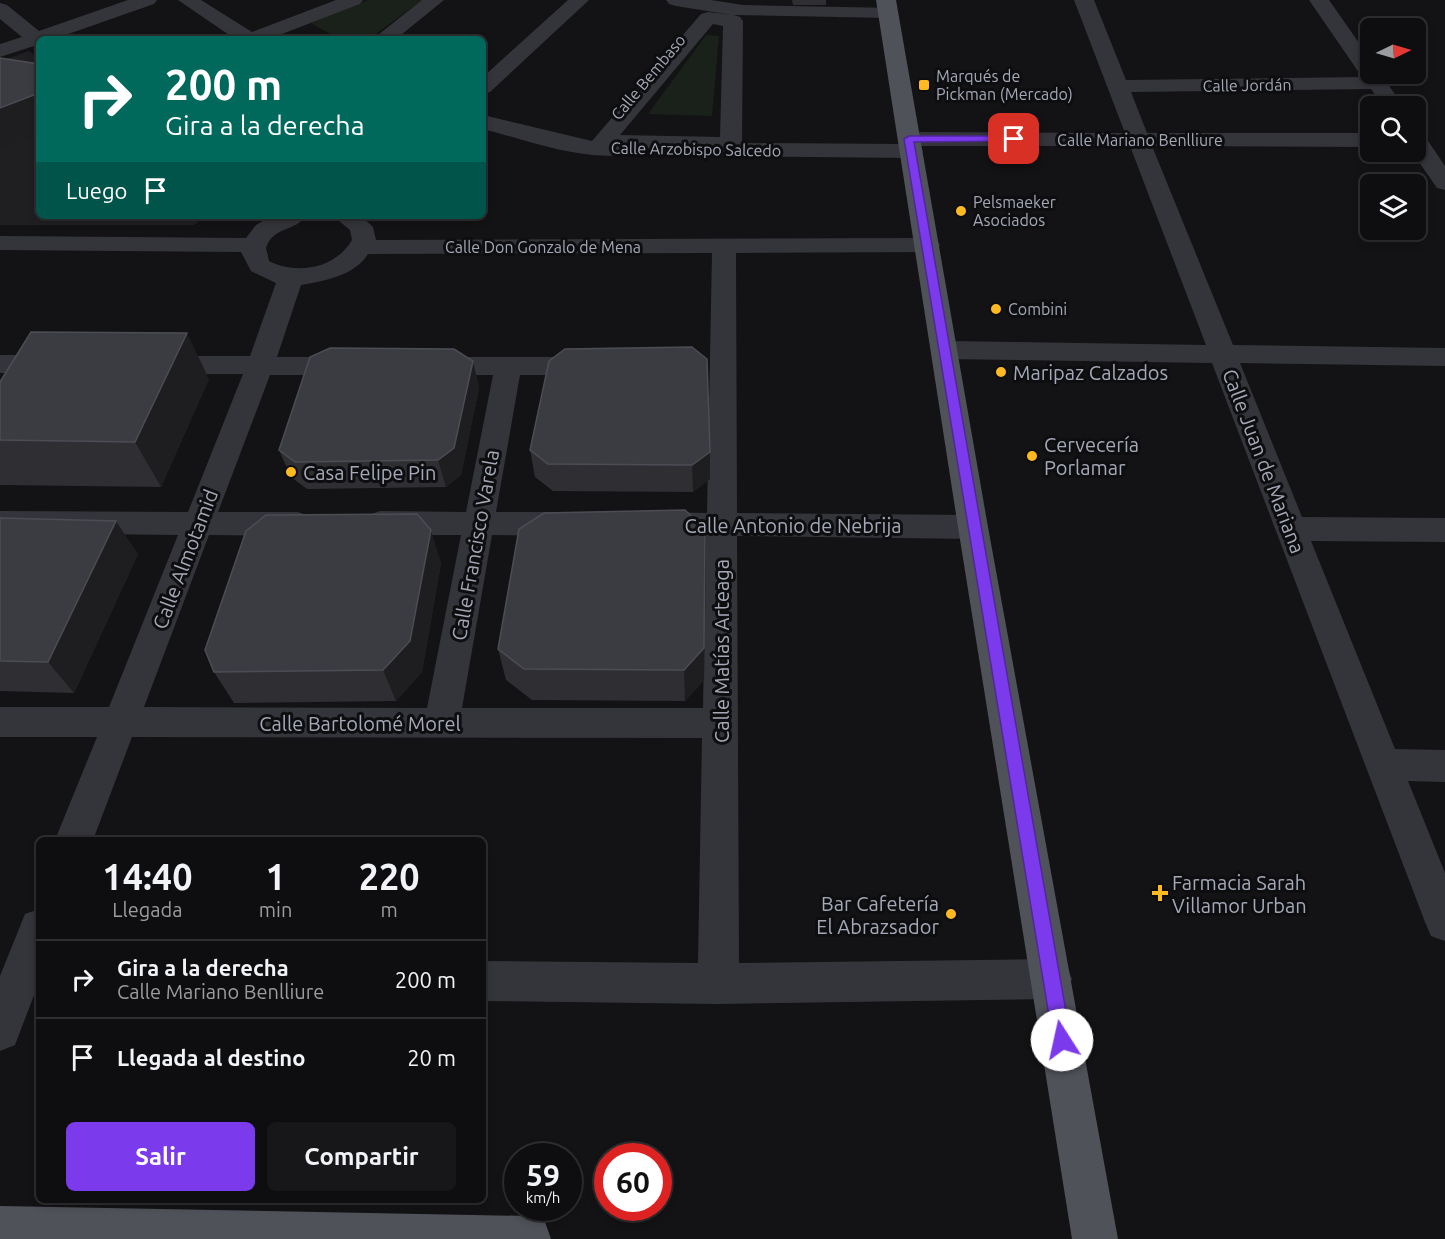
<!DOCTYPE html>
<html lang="es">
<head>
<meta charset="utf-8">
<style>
	:root { --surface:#0e0e10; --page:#171719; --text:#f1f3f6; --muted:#9b9c9f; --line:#2e2e30; --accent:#7c3aed }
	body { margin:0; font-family:Ubuntu,sans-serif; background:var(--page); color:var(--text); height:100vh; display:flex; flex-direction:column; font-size:22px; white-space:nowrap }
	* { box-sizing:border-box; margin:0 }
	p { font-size:20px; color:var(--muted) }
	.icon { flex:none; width:33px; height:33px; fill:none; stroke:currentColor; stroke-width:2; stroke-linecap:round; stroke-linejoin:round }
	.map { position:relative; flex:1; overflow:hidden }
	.side { position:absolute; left:36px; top:837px; width:450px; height:366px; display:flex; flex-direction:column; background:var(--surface); border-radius:9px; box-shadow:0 3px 9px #0003,0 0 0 2px var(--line) }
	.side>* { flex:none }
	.banner { position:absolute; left:36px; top:36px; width:450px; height:183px; border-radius:9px; box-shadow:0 3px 9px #0003,0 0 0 2px var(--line); background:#00695c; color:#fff; overflow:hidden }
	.needle { width:39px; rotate:85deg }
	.buttons { position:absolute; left:1360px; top:18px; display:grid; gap:12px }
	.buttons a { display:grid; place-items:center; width:66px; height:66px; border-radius:9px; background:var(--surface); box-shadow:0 3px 9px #0003,0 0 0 2px var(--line); font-size:30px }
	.speed { position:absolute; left:504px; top:1143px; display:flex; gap:12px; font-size:30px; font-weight:700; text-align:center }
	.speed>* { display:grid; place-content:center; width:78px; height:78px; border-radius:50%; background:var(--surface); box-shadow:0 3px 9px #0003,0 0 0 2px var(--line); line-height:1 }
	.speed small { font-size:15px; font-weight:400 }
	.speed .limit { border:9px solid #d22; background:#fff; color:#111 }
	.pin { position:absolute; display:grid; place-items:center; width:51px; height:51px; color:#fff; margin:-26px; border-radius:12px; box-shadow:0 3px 9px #0006 }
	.me { position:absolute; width:66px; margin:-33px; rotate:350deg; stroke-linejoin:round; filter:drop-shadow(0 0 4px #0008) }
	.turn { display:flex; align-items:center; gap:21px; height:126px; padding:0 30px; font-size:27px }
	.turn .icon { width:78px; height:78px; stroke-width:2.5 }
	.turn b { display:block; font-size:42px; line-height:51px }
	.then { display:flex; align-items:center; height:57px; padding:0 30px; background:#0003; gap:12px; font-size:22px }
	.eta { display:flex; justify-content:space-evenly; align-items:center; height:102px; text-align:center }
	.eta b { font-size:36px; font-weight:700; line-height:42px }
	.button { display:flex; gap:12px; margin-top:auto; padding:12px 30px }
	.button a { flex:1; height:69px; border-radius:9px; background:var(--accent); color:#fff; font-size:24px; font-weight:700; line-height:69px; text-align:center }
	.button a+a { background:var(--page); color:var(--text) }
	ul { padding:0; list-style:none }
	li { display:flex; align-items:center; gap:18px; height:78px; padding:0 30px; border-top:2px solid var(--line) }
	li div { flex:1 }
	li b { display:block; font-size:22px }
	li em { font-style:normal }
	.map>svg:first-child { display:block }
</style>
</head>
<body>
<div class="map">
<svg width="1445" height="1239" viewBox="0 0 1445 1239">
	<rect width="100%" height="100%" fill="#131315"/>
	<path fill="#1f1f22" d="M29,51l10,8v157h167l-12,9h-194v-164z"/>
	<path fill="#19211a" d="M368,0h54l-53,39h-30l-28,-16z
		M706,35l13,1 -7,80 -64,-2z"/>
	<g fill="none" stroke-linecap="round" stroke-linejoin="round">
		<path fill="#34353b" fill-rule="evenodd" d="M128,0h29l-3,4 -100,35h-15v8l-5,-1 -34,11v-13l22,-7 -22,-18v-16l7,2 32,26z
			M178,0h23l51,32 84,-32h27l-3,4 -91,35h-34z
			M422,0h22l-48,39h-23z
			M568,0h21l-99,92 -7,2v-17z
			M666,0h45l32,5 152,3 3,4 -3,4 -7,2 -154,-3 6,2 3,4 -1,122 161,1 -5,-5 3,-5 8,-2 216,1 -51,-133h20l32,80 236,-3 -53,-77h20l42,60v14h10l22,32h-20l-12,-17 -240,3 16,41h224v14l-219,-1 81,199 212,3v18l-205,-3 62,154 143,1v24l-134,-1 84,208 50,1v32l-37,-1 37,92v68l-14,-5 -6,-14 -213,-559 -267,-4 -10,-3 -3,-6 3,-6 10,-3 261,4 -76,-199h-212l5,5 -3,5 -8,2 -202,-2 -8,-2 -3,-4 -63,-2 -3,5c-45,11 -106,-13 -150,-24v-14l109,26 109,-127 7,-2 24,3 -56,-9 -7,-2zM713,24l10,2 -3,111 -100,-2z
			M1416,133l8,2 21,31v24l-8,-2 -25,-36h4z
			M272,216h34c-10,15 -34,11 -40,32l3,13c28,14 66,8 83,-21l-2,-10 -17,-14h28l12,11 3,13 552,-2 9,2 3,5 -3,5 -9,2 -192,1 1,260 236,2 11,4 4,8 -4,8 -11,4 -236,-3 2,427 312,-4 15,6 6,14 -6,14 -15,6 -333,5 -235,-3v-40l215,2 4,-225 -570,-1 -39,103h-38l42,-103h-97v-30h109l69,-172 -178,-2v-22l188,1 55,-138h-85l-10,-3 -4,-6 4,-6 10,-3h92l26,-73 -25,-12 -10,-19 -241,-2v-14l246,2 10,-13zM712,253l-5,260 -51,-1 -11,4 -4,8 4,8 11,4h50l-3,172h-241l30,-173 79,1 11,-4 4,-8 -4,-8 -11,-4h-75l24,-137h73l10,-3 4,-6 -4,-6 -10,-3h-165l-10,3 -4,6 4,6 10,3h65l-27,137 -86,-1 -11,4 -4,8 4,8 11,4h81l-34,173 -283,-1 65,-172 89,1 11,-4 4,-8 -4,-8 -11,-4h-80l52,-137h83l10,-3 4,-6 -4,-6 -10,-3h-76l24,-72c23,-4 53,-9 67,-31z
			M0,355h56l10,3 4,6 -4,6 -10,3h-56z
			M39,909v73l-24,63 -15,6v-75l25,-62z"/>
		<path fill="#50525a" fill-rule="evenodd" d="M876,0h20l92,527 130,712h-46l-114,-712z
			M0,1206l528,10 17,6 6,17h-551z"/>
	</g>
	<path fill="#2f2f33" d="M792,0h34v5h-33z
		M565,349l145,130 -17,13 -140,-1 -18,-14 -5,-27z
		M473,361l6,27 -18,87 -15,12 -139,2 -16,-12 -12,-27z
		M209,379l-48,108 -161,-2v-103z
		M0,518l138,36 -64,139 -74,-2z
		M705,529l1,33 -2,118 -19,21 -153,-1 -26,-20 -8,-31z
		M441,563l-19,109 -26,29 -162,2 -20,-31z"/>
	<path fill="#1e1e21" d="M39,93v41l-39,15v-41z
		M187,333l22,46 -48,108 -26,-45z
		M473,361l6,27 -18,87 -15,12 -8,-27z
		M710,452v27l-17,13 -1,-27z
		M116,521l22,33 -64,139 -26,-31z
		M705,529l1,33 -2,118 -19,21 -1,-31z
		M431,530l10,33 -19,109 -26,29 -13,-31z"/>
	<path fill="#3b3c41" stroke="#4c4d54" stroke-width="1.5" d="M0,58l39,6v21h-1l1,8 -39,15z
		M31,332l156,1 -52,109 -135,-2v-58z
		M692,347l15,12 3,93 -18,13 -144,-1 -18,-14 19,-89 16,-12z
		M330,348l124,1 19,12 -19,87 -16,12 -143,2 -16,-12 31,-93z
		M685,510l20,19 -1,119 -20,22 -160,-1 -26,-20 21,-120 25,-16z
		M417,514l14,16 -21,111 -27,29 -169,2 -9,-22 41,-119 20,-16z
		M0,518l116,3 -68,141 -48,-1z"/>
	<path fill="#7c3aed" stroke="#51269a" stroke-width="1.5" d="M1014,136l4,1v4l-104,1 157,898 -3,6 -6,3 -6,-3 -3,-6 -149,-901 5,-3z"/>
	<g fill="#ffba22" stroke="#0e0e10" stroke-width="2">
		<rect x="918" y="79" width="12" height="12" rx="3"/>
		<circle cx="961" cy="211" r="6"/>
		<circle cx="996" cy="309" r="6"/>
		<circle cx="1001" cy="372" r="6"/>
		<circle cx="1032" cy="456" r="6"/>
		<circle cx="291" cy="472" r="6"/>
		<path d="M1157 884h6v6h6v6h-6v6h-6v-6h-6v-6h6z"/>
		<circle cx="951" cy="914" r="6"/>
	</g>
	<g text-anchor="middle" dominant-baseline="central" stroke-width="6" stroke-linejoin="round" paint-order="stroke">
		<g font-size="16" fill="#a4a9b7" stroke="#0e0e10" text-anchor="start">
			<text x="936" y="76">Marqués de<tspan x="936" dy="18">Pickman (Mercado)</tspan></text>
			<text x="973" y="202">Pelsmaeker<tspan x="973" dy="18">Asociados</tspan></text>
			<text x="1008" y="309">Combini</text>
		</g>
		<g font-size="16" fill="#a4a9b7" stroke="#0e0e10">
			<text transform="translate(648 77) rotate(-50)">Calle Bembaso</text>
			<text transform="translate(1247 85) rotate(-1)">Calle Jordán</text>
			<text x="1140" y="140">Calle Mariano Benlliure</text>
			<text transform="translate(696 149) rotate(1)">Calle Arzobispo Salcedo</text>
			<text x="543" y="247">Calle Don Gonzalo de Mena</text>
		</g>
		<g font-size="20" fill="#a4a9b7" stroke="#0e0e10" text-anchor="start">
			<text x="1013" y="372">Maripaz Calzados</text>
			<text x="1044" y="444">Cervecería<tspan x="1044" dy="23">Porlamar</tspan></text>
			<text x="303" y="472">Casa Felipe Pin</text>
			<text x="1172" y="882">Farmacia Sarah<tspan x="1172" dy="23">Villamor Urban</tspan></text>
			<text x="939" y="903" text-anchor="end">Bar Cafetería<tspan x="939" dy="23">El Abrazsador</tspan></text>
		</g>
		<g font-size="20" fill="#a4a9b7" stroke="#0e0e10">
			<text transform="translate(1264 461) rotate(69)">Calle Juan de Mariana</text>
			<text x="793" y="525">Calle Antonio de Nebrija</text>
			<text transform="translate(475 545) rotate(-80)">Calle Francisco Varela</text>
			<text transform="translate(185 559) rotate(-69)">Calle Almotamid</text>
			<text transform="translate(721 651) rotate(-90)">Calle Matías Arteaga</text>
			<text x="360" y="723">Calle Bartolomé Morel</text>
		</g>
	</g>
</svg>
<div class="buttons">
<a><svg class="needle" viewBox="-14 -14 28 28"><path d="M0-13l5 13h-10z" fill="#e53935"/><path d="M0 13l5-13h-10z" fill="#9b9c9f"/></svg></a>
<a><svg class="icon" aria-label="search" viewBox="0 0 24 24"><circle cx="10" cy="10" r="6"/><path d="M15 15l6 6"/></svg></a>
<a><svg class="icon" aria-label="layers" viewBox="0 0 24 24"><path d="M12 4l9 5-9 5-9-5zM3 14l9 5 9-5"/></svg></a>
</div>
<div class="speed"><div>59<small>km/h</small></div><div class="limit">60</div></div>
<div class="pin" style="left:1014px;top:139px;background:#d93025"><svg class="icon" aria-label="arrive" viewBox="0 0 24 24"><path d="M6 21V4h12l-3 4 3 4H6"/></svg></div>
<svg class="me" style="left:1062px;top:1040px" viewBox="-20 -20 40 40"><circle r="19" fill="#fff"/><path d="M0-13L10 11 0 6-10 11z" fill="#7c3aed"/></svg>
<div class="banner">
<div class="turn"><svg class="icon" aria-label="right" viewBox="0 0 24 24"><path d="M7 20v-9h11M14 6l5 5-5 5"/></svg><div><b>200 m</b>Gira a la derecha</div></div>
<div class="then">Luego<svg class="icon" aria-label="arrive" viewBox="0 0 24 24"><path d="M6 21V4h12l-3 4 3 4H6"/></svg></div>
</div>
<section class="side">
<div class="eta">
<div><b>14:40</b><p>Llegada</p></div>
<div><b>1</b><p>min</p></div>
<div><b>220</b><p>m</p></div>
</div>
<ul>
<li><svg class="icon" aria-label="right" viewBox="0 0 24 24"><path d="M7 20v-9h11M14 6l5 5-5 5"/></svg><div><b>Gira a la derecha</b><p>Calle Mariano Benlliure</p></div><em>200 m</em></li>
<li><svg class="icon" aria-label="arrive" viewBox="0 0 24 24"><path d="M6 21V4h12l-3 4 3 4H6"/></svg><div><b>Llegada al destino</b></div><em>20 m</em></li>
</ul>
<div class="button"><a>Salir</a><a>Compartir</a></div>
</section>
</div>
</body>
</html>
